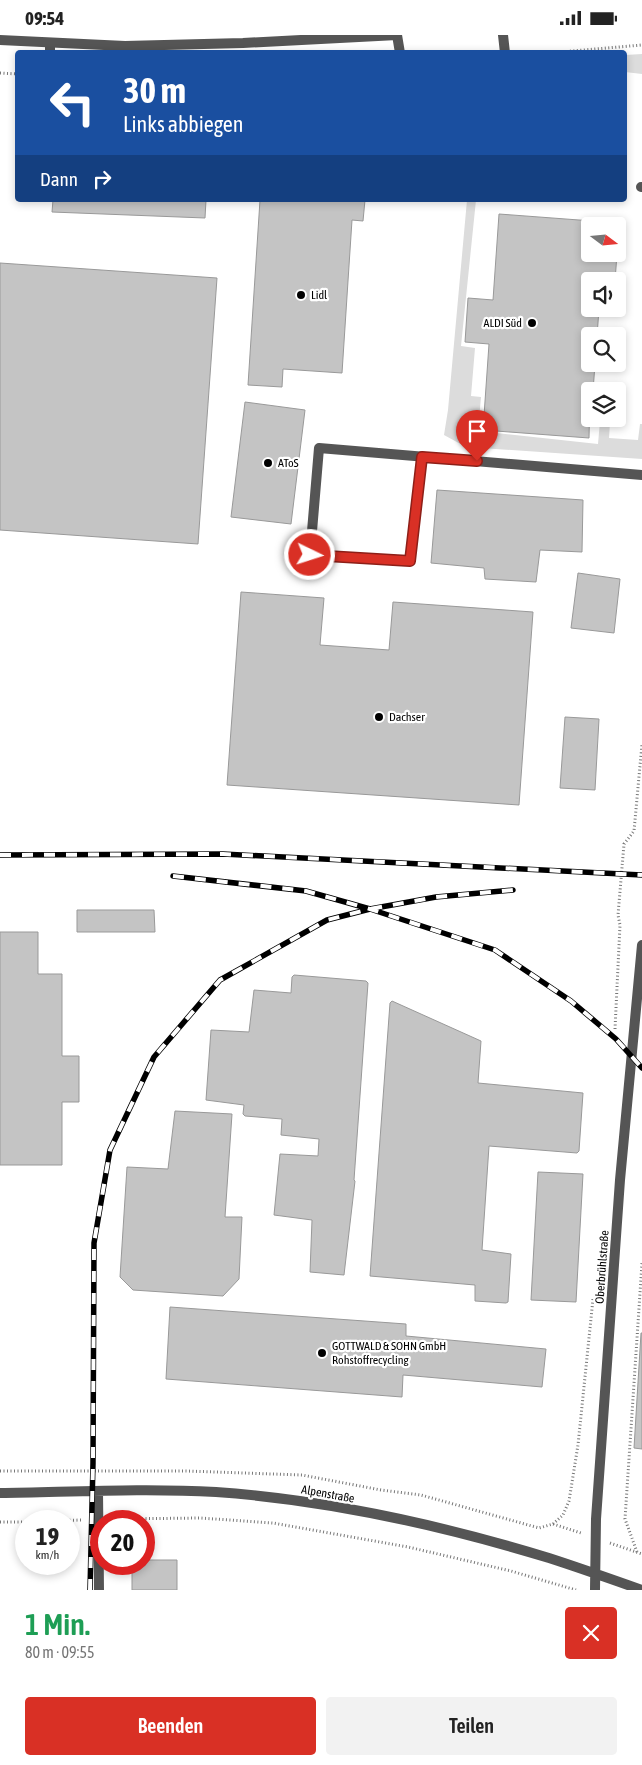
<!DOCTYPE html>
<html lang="de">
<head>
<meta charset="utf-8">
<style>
	:root { --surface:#fff; --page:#f2f2f2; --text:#222; --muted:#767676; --accent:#d93025 }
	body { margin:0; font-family:"Asap Condensed",sans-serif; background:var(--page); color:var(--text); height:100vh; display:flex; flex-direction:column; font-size:19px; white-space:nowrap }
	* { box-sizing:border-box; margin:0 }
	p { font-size:16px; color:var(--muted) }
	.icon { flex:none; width:28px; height:28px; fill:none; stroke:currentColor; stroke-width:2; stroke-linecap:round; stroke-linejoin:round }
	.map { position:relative; height:1555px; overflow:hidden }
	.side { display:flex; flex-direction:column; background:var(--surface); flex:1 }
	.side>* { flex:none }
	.hud { position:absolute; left:15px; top:15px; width:612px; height:152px; border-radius:5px; box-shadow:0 2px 8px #0003; background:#1a4fa0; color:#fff; overflow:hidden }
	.needle { width:32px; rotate:106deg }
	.controls { position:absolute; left:581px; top:182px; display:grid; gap:10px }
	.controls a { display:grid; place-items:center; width:45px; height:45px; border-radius:5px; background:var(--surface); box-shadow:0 2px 8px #0003; font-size:25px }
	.speed { position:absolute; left:15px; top:1475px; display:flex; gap:10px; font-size:25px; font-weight:700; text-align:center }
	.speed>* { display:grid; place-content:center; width:65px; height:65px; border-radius:50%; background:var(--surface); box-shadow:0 2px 8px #0003; line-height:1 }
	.speed small { font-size:12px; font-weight:400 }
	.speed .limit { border:8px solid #d22; background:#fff; color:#111 }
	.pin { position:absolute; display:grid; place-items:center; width:42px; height:42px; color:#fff; margin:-51px -21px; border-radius:50% 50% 50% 0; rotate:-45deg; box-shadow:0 0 5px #0007 }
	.pin .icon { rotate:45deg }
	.me { position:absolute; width:55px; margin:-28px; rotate:94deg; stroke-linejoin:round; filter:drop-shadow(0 0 4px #0008) }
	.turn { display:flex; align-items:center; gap:18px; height:105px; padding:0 25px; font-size:22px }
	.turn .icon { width:65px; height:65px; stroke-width:2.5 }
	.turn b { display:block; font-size:35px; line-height:42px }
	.then { display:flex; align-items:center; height:48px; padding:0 25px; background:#0003; gap:10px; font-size:19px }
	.round { display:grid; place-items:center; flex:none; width:52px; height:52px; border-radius:5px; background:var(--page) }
	.headline { display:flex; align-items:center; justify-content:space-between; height:85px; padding:0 25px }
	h1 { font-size:30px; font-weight:600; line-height:38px; color:#1e9e55 }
	.cta { display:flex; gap:10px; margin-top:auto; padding:10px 25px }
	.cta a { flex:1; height:58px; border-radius:5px; background:var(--accent); color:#fff; font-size:20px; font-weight:600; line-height:58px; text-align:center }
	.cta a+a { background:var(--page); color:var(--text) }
	.status { display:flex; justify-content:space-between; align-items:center; height:35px; padding:0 25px; background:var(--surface); direction:ltr }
	.status svg { height:14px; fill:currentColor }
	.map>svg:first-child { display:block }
</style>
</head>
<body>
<div class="status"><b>09:54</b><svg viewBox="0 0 49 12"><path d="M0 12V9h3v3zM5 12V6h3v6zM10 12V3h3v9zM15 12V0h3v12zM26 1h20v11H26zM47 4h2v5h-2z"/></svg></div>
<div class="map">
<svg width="642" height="1555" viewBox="0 0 642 1555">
	<rect width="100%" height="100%" fill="#fff"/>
	<path fill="#dcdcdc" d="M642,19v20l-17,-2v-17z
		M467,165h9l-15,146 14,2 -4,48 10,1 -3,34 120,13 2,-23 10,1 -1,16 29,2 2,-16h2v35l-176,-12 -22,-12 4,-25z"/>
	<path fill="#c4c4c4" stroke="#999" d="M53,165h153l-1,18 -153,-6z
		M260,165h105l-2,21 -11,-1 -10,153 -59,-4 -1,18 -34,-2z
		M499,179l120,9 -1,20v-17h-28v28h27l-2,27h-25v28h9l-2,27h-7v28h5l-2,27h-3l-1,47 -106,-8 6,-86 -24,-2 3,-44 25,2z
		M0,228l217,15 -19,266 -198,-14z
		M245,367l60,8 -14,114 -60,-7z
		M437,455l146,10 -1,52 -42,-2 -4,32 -51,-3 -1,-11 -53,-5z
		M578,538l42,6 -6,54 -43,-5z
		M241,557l83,6 -4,47 69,5 4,-48 140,10 -14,193 -292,-20z
		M565,682l34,2 -4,71 -35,-2z
		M77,875h77l1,22h-78z
		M0,897h38v42h24v82h17v46h-17v63h-62z
		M294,940l72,6 2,2 -14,197 1,1 -11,94 -34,-3 2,-52 -38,-5 6,-61 38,2 1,-17 -38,-4 1,-16 -37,-3 -2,-2 1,-9 -38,-5 5,-70 38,2 5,-42 37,3 1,-16z
		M392,966l89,40 -3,42 105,10 -4,58 -2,2 -88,-7 -7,104 29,4 -3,48 -2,1 -31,-2v-16l-105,-9 20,-273z
		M175,1076l57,3 -7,103h17l-3,62 -16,17 -90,-6 -13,-13 7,-110 41,2z
		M538,1137l45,2 -7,128 -45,-2z
		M170,1272l236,17v12l140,13 -4,38 -139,-12 -1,22 -236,-18z
		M641,1298h1v116l-8,-1z
		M144,1525h33v30h-45v-26h12z"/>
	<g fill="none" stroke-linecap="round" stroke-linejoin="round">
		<path stroke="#777" stroke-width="3" stroke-dasharray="1 2.5" stroke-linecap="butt" d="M549,18l93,-8
			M0,38l18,1
			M615,994l5,-104 -2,-10 6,-71 10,-13 8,-87
			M0,1436h186l116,4 79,15 40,5 118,33 14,-4 28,9
			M114,1484l86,-1 73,5 135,24 103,24 65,19
			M45,1486l37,-1
			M0,1487h26
			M553,1489l10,-9 6,-14 9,-56 15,-146
			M610,1508l32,11
			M637,1517l-12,-33 17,-256"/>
		<path stroke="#555" stroke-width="10" d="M397,0l3,18
			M503,0l2,18
			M50,18v-10
			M641,152h1
			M422,422l-12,104 -100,-6 9,-107 323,27"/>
		<path stroke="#555" stroke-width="10" d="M0,5l125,6 118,-3 154,-8
			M98,1456l1,99
			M0,1458c71,-1 144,-5 216,-1 112,8 225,33 333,66 31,10 62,21 93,32
			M595,1555l1,-71 24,-339 22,-235"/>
		<defs>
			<path id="rail" d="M0,820l223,-1 419,21
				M173,841l133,15 64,18 125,41 76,51 45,38 26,29
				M90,1555l3,-127 1,-220 16,-93 44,-93 66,-77 107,-60 43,-11 66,-12 77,-7"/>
		</defs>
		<use href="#rail" stroke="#000" stroke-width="5.5"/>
		<use href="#rail" stroke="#fff" stroke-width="4" stroke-dasharray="11" stroke-linecap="butt"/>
	</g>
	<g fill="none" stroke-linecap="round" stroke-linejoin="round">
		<defs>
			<path id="route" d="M310,520l100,6 12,-104 55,4"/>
		</defs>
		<use href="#route" stroke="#8d1f18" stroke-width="12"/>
		<use href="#route" stroke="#d93025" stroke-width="9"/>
	</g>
	<g fill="#000" stroke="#fff" stroke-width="2">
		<circle cx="301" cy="260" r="5"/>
		<circle cx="532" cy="288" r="5"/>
		<circle cx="268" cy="428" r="5"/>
		<circle cx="379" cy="682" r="5"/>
		<circle cx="322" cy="1318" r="5"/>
	</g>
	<g text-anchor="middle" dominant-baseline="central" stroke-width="4.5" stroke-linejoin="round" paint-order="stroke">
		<g font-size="12" fill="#000" stroke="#fff" text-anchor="start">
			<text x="311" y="260">Lidl</text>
			<text x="522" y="288" text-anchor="end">ALDI Süd</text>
			<text x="278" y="428">AToS</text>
			<text x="389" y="682">Dachser</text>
			<text x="332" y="1311">GOTTWALD &amp; SOHN GmbH<tspan x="332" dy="14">Rohstoffrecycling</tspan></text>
		</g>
		<g font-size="12" fill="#000" stroke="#fff">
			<text transform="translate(602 1232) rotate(-86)">Oberbrühlstraße</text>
			<text transform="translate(328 1459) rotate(10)">Alpenstraße</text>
		</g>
	</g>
</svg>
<div class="controls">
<a><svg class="needle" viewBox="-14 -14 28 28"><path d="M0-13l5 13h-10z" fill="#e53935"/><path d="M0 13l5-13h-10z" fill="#767676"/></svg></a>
<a><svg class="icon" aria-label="sound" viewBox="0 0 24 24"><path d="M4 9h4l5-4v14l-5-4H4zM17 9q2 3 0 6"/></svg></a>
<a><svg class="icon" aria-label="search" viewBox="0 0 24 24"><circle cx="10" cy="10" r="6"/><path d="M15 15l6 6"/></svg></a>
<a><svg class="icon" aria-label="layers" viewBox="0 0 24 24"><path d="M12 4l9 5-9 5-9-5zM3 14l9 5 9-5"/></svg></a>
</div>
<div class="speed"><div>19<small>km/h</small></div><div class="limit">20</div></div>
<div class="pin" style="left:477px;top:426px;background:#d93025"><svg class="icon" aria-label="arrive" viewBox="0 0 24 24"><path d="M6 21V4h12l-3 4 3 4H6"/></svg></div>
<svg class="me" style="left:310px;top:520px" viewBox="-20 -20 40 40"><circle r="17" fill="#d93025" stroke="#fff" stroke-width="3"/><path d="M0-11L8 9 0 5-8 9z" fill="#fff"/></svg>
<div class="hud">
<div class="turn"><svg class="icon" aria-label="left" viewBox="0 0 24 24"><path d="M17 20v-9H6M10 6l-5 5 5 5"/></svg><div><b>30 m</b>Links abbiegen</div></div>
<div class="then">Dann<svg class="icon" aria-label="right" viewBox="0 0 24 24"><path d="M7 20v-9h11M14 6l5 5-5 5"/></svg></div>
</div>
</div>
<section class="side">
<div class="headline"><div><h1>1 Min.</h1><p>80 m · 09:55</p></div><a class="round" style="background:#d93025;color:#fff"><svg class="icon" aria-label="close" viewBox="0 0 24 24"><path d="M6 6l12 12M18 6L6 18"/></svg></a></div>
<div class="cta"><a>Beenden</a><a>Teilen</a></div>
</section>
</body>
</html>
